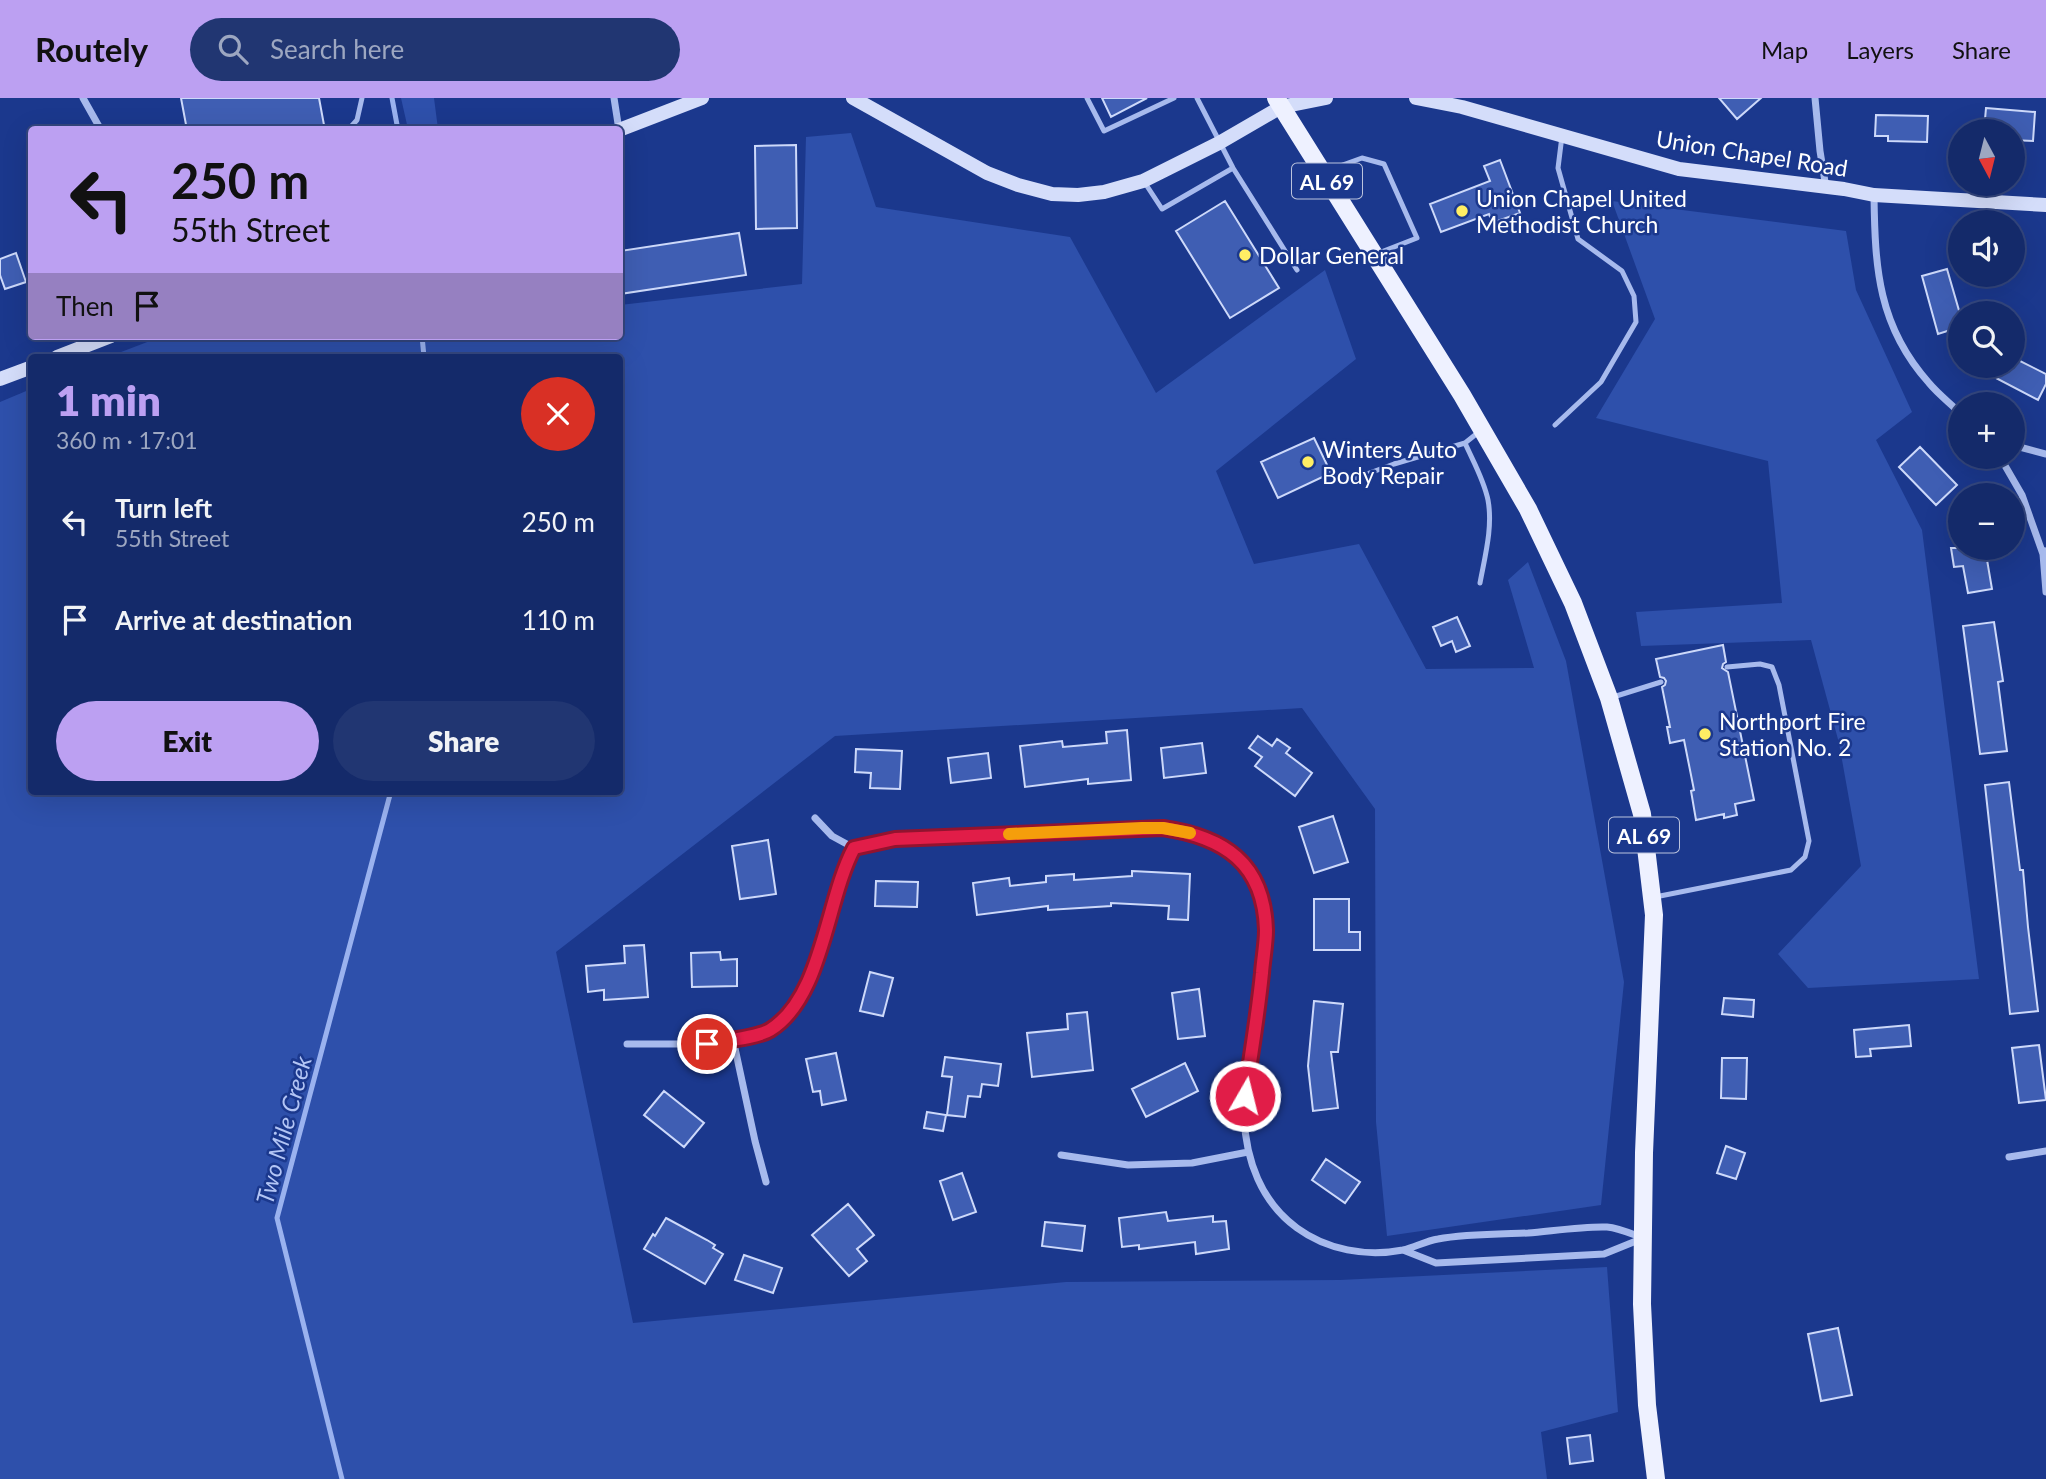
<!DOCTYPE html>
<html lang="en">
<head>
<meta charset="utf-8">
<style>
	:root { --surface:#142a6a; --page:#213672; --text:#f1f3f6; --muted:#9da7c1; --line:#33467e; --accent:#bca0f2 }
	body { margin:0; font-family:Lato,sans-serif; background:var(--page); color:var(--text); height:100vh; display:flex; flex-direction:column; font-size:26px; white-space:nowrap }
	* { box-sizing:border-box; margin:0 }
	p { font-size:23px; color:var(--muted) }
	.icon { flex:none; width:38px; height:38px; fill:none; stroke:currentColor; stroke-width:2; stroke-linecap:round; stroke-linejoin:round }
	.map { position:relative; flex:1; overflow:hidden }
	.panel { position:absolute; left:28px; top:256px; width:595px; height:441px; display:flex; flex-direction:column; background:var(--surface); border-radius:7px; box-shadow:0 7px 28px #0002,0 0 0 2px var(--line) }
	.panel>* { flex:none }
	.top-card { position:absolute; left:28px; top:28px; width:595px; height:214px; border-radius:7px; box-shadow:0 7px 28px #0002,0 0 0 2px var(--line); background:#bca0f2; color:#111; overflow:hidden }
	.needle { width:46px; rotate:173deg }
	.buttons { position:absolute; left:1948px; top:21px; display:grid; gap:14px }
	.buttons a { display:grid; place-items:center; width:77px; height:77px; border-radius:50%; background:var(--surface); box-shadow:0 7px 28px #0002,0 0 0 2px var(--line); font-size:35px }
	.pin { position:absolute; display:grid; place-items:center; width:60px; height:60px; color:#fff; margin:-30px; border:4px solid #fff; border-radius:50%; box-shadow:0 2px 7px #0007 }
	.me { position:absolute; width:77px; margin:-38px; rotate:8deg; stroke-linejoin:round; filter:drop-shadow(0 0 5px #0008) }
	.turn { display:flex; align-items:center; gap:24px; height:147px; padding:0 28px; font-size:32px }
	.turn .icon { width:91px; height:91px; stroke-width:2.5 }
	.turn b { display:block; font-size:49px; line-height:60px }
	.then { display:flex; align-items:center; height:66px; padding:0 28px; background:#0003; gap:14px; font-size:26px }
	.round { display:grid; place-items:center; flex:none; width:74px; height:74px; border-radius:37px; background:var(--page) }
	.overview { display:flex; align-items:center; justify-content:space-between; height:119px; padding:0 28px }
	h1 { font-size:42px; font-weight:800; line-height:52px; color:var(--accent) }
	.action { display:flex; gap:14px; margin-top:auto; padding:14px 28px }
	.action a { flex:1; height:80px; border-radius:42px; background:var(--accent); color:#111; font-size:28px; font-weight:800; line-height:80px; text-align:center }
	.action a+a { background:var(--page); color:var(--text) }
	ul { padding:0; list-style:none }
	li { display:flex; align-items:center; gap:21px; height:98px; padding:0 28px }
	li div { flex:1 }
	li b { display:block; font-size:26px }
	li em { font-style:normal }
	header { display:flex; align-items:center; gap:42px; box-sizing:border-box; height:98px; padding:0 35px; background:var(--accent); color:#111 }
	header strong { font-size:33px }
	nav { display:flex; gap:38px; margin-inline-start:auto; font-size:24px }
	.search { width:490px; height:63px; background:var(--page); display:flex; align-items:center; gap:18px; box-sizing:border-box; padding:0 24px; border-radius:38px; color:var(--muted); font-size:26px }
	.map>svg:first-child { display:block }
</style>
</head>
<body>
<header>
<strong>Routely</strong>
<div class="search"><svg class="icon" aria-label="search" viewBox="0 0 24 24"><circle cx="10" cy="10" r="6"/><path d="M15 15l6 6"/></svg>Search here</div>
<nav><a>Map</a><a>Layers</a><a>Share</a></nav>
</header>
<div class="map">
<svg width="2046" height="1381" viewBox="0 0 2046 1381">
	<rect width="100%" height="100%" fill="#1b388d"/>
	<path fill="#2e50ab" d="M401,0h33l4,31h-30z
		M851,35l25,74 194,30 86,156 169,-123 31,89 -140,112 38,93 105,-20 67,125 108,-1 -26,-88 20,-18 38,99 58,321 -23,223 -214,31 -11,-114 -1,-313 -73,-101 -467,28 -279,216 77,371 433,-41 274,-2 267,-13 11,145 -77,20 6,47h-1547v-1077l31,-13 1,402h588v-434h-512l55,-21h457v-31l182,-21 4,-147z
		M1612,103l234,30 10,59 56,122 -36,28 46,90 57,449 -171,9 -30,-34 83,-88 -22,-123 -28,-103 -170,6 -5,-34 146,-9 -14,-142 -172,-43 59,-99z"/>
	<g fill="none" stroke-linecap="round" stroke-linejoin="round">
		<path stroke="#9ab2ef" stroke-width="5" d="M392,0l6,32
			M422,238l2,21
			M342,1381l-65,-261 114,-427"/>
	</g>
	<path fill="#3f5eb3" stroke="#cdd9fa" stroke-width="2" d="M181,0h138l5,27 -27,5h-110z
		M1102,0h45l-36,19z
		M1719,0h42l-24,21z
		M1986,10l49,4 -2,29 -21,-1v-9h-28z
		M1876,17l52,1 -1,26 -39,-1v-5h-13z
		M796,47l1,83 -41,1 -1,-83z
		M1500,62l20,53 -28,10 -3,-9 -48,18 -11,-28 60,-23 -6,-15z
		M1225,103l54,87 -49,30 -54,-87z
		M739,135l7,42 -126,19v-43z
		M16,155l10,29 -21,7 -5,-14v-16z
		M1947,171l13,45v13l-22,7 -16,-58z
		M2012,259l34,17v10l-8,16 -65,-34h39z
		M1314,340l17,35 -53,25 -17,-36z
		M1920,349l37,38 -21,20 -37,-38z
		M1951,450h34l7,41 -24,4 -5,-27 -9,1z
		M1457,519l13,29 -14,6 -4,-11 -11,5 -8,-19z
		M1994,524l9,59 -5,1 9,69 -27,3 -17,-128z
		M1723,547l3,17 -3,2 -1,4 6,4 26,128 -19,4 2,11 -13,3v-4l-28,6 -5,-29 3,-1 -10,-50 -14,3 -3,-16h3l-8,-40 3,-2 1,-4 -2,-3 -4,-1 -4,-18z
		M1127,632l4,50 -43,4v-5l-63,8 -5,-41 42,-5 1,6 44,-4 -1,-11z
		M1258,638l14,10 5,-7 13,9 -4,5 26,20 -17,23 -40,-30 7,-9 -13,-9z
		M1202,645l4,30 -42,5 -3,-30z
		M856,651l46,2 -2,38 -30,-1 1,-15 -16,-1z
		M988,655l3,25 -40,5 -3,-25z
		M2009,684l11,88h3l5,57 10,84 -28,3 -25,-229z
		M1333,718l15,46 -34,11 -15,-46z
		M768,742l8,54 -36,5 -8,-53z
		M1132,773l58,3 -2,46 -20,-1 1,-13 -58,-3v3l-63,4v-4l-71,9 -4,-32 36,-5 1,8 36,-4v-6l28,-2v6l58,-4z
		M876,783l42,1 -1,25 -42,-1z
		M1314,801h35v33h11v18h-46z
		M644,847l4,52 -44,3v-10l-16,2 -2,-26 39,-3 -1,-17z
		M720,854l1,8 16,-1v27l-45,1 -1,-34z
		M870,874l23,6 -10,38 -23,-5z
		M1199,891l6,47 -27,3 -6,-46z
		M1724,900l30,2 -1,17 -31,-3z
		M1314,903l29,3 -5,48h-7l7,56 -25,3 -5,-45z
		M1087,914l6,58 -61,7 -5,-44 41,-4 -1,-15z
		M1909,927l2,21 -41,3 1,7 -15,1 -2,-27z
		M2039,947l7,55 -27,3 -7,-55z
		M836,955l10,47 -24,5 -2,-14 -7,1 -7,-33z
		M945,959l56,7 -3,22 -16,-2 -2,13 -12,-1 -3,21 -18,-2 5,-38 -10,-1z
		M1722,960h25l-1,41 -25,-1z
		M1185,965l13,28 -52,26 -14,-28z
		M664,993l40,32 -20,24 -40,-32z
		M927,1014l19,3 -3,16 -19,-3z
		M1726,1048l19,7 -9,26 -19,-6z
		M1326,1061l34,23 -15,21 -33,-23z
		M962,1075l14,39 -23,8 -13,-39z
		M848,1106l26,31 -17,14 10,12 -18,15 -37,-41z
		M1166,1114l2,9 45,-5v6l13,-1 3,28 -33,5 -1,-12 -56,7v-4l-17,2 -3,-29z
		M666,1120l41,22 8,5 -2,3 10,6 -18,30 -61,-35 9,-15 2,2z
		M1045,1124l40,4 -3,25 -40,-5z
		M744,1157l38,13 -9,25 -38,-13z
		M1838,1230l14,67 -31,6 -13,-67z
		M1590,1337l3,26 -23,3 -3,-26z"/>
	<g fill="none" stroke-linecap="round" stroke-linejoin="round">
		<path stroke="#a7baed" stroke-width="5" d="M1087,0l17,33 70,-33
			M1197,0l36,70 64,102
			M348,32l9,-10 5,-22
			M1326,73l36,-13 22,6 33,74 -41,16
			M1145,85l17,26 71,-41
			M1555,327l46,-43 35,-60 -2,-26 -12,-25 -44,-32 -20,-71 4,-32
			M1345,384l49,-18 71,-21
			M1480,485c5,-27 13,-56 8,-83 -4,-20 -15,-39 -23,-57l15,-12
			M1610,600l51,-16
			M1655,799l136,-27 14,-13 4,-16 -30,-156 -7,-18 -12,-3 -33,3"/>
		<path stroke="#a7baed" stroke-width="7" d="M83,0l18,32
			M614,0l5,32
			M1815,0l5,53 6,37
			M1874,98c1,72 4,130 55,187 9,11 21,20 31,30
			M2012,347l34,9
			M2000,359l22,38 21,59
			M2045,453l-2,3 3,38
			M815,720l17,18 22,12 41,-9 247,-11c32,-1 65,4 90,25 69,58 9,187 12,264 2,43 17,85 53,111 30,22 69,29 106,22 12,-3 23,-9 35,-11 26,-5 63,-5 90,-6 24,-2 57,-7 79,-6 12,1 25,7 36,11
			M733,941l22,102 11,41
			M627,946h80l60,-12 17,-13 13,-16 18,-38 29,-99 10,-18
			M1061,1057l67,10 64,-2 56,-11
			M2009,1059l37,-6
			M1403,1152l33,13 168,-9 37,-15"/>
		<path stroke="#d4ddfa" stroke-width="14" d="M853,0l134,75 31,12 34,9 26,1 26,-3 39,-11 76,-38 62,-36 45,-9
			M1416,0l46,9 217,62 165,20 30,6 172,10
			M619,32l83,-32
			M57,259l54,-21
			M0,281l32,-12"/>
		<path stroke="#eef1ff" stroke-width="18" d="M1276,0l186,297 66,114 45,94 36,95 33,116 12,101 -10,238 -2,151 5,101 9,74"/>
	</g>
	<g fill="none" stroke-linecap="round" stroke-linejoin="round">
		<defs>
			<path id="route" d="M707,946c15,-3 50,-6 63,-14 53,-33 56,-130 84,-182l41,-9 268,-11c61,9 101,35 103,102 0,14 -3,29 -4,43 -4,41 -11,82 -17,123"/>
		</defs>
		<use href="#route" stroke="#92132f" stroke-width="18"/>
		<use href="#route" stroke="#e11d48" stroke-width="12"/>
		<path stroke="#f59e0b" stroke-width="12" d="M1009,736l133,-6h21l27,5"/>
	</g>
	<g fill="#ffee64" stroke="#1b388d" stroke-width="2.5">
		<circle cx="1462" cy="113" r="7"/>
		<circle cx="1245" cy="157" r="7"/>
		<circle cx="1308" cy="364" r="7"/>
		<circle cx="1705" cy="636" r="7"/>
	</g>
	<g text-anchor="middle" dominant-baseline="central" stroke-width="5" stroke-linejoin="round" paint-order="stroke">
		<g fill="#1b388d" stroke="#bbc3dd" stroke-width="2">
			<rect x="1292" y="65.5" width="70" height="35" rx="5"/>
			<rect x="1609" y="719.5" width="70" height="35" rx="5"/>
		</g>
		<g font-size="21" font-weight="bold" fill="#fff">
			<text x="1327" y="83">AL 69</text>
			<text x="1644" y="737">AL 69</text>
		</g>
		<g font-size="23" fill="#fff" stroke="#1b388d">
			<text transform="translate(1752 55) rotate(9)">Union Chapel Road</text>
		</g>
		<g font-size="23" fill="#fff" stroke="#1b388d" text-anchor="start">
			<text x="1476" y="100">Union Chapel United<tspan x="1476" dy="26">Methodist Church</tspan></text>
			<text x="1259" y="157">Dollar General</text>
			<text x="1322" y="351">Winters Auto<tspan x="1322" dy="26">Body Repair</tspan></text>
			<text x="1719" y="623">Northport Fire<tspan x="1719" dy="26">Station No. 2</tspan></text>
		</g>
		<g font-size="24" font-style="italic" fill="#b3c5f5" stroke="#1b388d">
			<text transform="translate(283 1032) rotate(-75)">Two Mile Creek</text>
		</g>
	</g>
</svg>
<div class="buttons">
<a><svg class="needle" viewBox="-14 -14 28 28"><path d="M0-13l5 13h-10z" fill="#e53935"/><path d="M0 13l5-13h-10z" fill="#9da7c1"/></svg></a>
<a><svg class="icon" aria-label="sound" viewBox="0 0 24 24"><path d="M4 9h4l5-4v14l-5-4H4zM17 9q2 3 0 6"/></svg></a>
<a><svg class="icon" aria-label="search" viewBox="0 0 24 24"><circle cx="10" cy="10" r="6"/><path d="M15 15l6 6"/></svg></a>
<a>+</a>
<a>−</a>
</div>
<div class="pin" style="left:707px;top:946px;background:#d93025"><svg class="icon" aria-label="arrive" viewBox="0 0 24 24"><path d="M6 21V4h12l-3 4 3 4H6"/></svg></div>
<svg class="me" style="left:1245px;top:998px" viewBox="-20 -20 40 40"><circle r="17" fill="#e11d48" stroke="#fff" stroke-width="3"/><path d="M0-11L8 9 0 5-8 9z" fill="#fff"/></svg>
<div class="top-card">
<div class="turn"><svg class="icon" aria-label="left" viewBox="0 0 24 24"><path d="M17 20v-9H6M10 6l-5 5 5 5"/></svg><div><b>250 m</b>55th Street</div></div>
<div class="then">Then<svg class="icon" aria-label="arrive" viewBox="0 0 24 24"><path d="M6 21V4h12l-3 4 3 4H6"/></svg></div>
</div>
<section class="panel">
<div class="overview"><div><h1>1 min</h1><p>360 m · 17:01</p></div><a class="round" style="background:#d93025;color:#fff"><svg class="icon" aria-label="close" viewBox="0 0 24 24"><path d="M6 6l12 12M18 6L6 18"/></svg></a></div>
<ul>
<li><svg class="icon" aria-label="left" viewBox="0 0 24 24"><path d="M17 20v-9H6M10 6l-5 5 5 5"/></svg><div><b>Turn left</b><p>55th Street</p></div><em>250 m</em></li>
<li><svg class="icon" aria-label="arrive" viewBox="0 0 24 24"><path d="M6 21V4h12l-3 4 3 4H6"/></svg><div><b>Arrive at destination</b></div><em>110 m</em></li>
</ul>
<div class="action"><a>Exit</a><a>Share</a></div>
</section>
</div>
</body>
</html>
